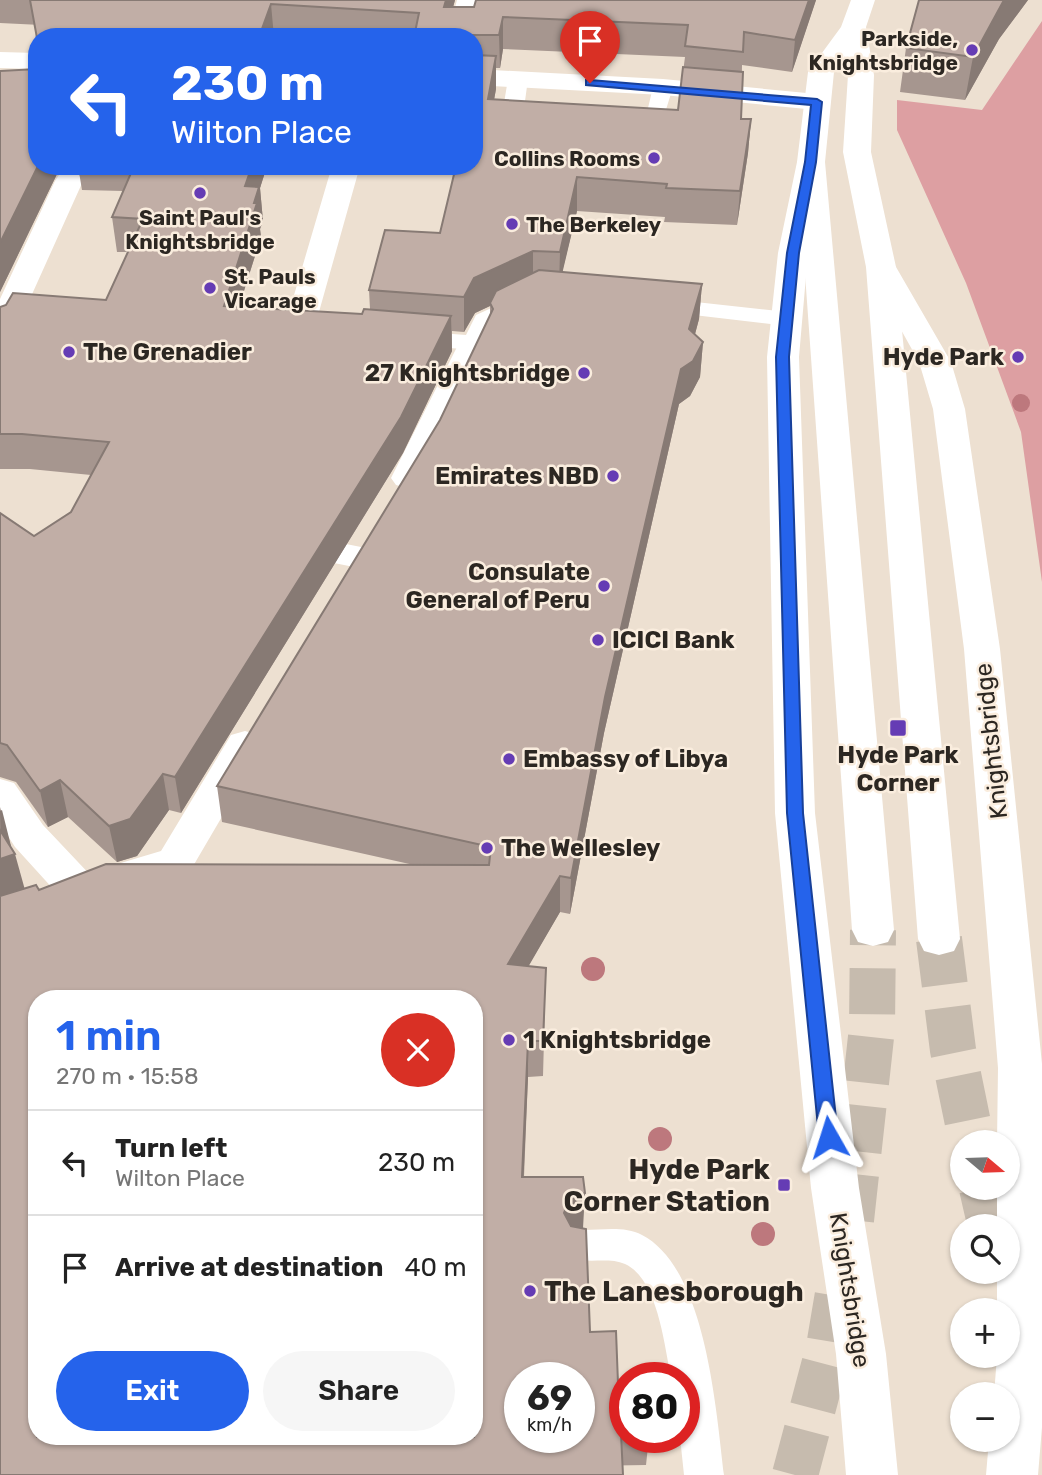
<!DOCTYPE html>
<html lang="en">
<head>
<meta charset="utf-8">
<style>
	:root { --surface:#fff; --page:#f6f6f6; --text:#222; --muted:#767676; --line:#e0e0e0; --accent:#2563eb }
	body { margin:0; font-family:Rubik,sans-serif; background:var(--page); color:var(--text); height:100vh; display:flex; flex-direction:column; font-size:26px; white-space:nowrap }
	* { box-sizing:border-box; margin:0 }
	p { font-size:23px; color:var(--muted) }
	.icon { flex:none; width:38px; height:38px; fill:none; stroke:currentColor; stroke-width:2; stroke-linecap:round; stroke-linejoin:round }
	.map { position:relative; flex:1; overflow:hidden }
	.drawer { position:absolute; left:28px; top:990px; width:455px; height:455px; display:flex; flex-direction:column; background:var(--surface); border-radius:28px; box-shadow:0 2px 5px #0004 }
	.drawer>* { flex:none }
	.hud { position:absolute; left:28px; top:28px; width:455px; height:147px; border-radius:28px; box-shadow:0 2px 5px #0004; background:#2563eb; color:#fff; overflow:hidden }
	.needle { width:46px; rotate:109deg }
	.tools { position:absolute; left:950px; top:1130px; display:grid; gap:14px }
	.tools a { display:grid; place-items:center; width:70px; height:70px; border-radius:50%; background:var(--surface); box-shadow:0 2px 5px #0004; font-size:35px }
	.speed { position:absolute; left:504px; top:1362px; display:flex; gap:14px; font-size:35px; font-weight:700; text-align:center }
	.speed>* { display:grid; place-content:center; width:91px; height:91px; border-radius:50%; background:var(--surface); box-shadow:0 2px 5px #0004; line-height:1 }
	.speed small { font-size:18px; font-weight:400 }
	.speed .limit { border:10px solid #d22; background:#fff; color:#111 }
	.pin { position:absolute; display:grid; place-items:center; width:60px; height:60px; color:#fff; margin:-72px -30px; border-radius:50% 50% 50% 0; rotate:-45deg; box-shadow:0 0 7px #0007 }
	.pin .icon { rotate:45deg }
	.me { position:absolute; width:77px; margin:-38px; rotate:354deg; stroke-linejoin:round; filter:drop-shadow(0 0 5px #0008) }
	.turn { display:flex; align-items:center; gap:24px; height:147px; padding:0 28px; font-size:32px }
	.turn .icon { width:91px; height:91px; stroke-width:2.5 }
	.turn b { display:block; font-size:49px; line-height:60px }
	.round { display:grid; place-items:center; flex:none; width:74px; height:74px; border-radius:37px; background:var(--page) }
	.headline { display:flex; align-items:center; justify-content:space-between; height:119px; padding:0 28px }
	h1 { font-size:42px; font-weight:600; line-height:52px; color:var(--accent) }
	.cta { display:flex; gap:14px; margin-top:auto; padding:14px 28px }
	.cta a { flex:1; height:80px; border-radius:42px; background:var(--accent); color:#fff; font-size:28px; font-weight:600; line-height:80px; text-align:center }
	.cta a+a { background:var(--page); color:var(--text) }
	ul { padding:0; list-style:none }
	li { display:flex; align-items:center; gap:21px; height:105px; padding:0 28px; border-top:2px solid var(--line) }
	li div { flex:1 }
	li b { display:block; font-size:26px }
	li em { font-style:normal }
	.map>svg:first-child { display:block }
</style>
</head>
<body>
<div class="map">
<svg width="1042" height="1475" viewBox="0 0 1042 1475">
	<rect width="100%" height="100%" fill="#ede0d1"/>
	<path fill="#dd9fa2" d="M1042,21v561l-21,-150 -55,-149 -69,-153v-30l85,10z"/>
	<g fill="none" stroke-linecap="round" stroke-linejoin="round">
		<path stroke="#c6bbae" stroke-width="46" stroke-dasharray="46 23" stroke-linecap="butt" d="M939,939l14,111 19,93
			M982,1188l9,39
			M851,1220l21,-192 1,-98
			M795,1475l34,-128 12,-71"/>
		<path fill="#fff" fill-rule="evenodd" d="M518,73l10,6 -3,22 32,4 3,4 -3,4c-16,4 -42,4 -53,-10l4,-24z
			M663,81l10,6 -9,29c-14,5 -43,12 -54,-2l10,-6h28l5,-21z
			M524,293l8,2 4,5 -4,5 -38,19 -11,24 -8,2 -63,-5 -8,-2 -4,-5 4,-5 8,-2 54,4 10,-20z
			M659,298l129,14 8,2 4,5 -4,5 -8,2 -137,-16 -4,-5 4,-5z
			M584,1230c19,0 41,-4 58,5 64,33 74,174 82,240h-40l-4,-38h4v-60h-13c-7,-32 -13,-98 -46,-113 -16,-7 -37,0 -54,-6l-6,-12 6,-12z"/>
		<path fill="#fff" fill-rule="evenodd" d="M457,0h24l-8,37h-26z
			M0,52l37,1v16l-37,-1z
			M474,69l189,10 154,15 9,2 4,6 -4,6 -9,2 -154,-15 -189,-10z
			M332,166h28l-43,153 -4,6 -11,3 -11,-3 -4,-6z
			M69,173l10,2 4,6 -68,151 -4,7 -11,2v-42l55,-118 4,-6z
			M475,334l11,2 5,7 -52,111 -19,31 -12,3 -12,-3 -5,-7 68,-135 5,-7z
			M331,541l40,8 6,8 -6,8 -12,3 -40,-8 -5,-8 5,-8z
			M245,731l14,4 5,10 -75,128 -70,22 -15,-5 -6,-11 6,-11 57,-17 70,-116z
			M0,779l14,4 29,42 52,55 6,11 -6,11 -15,5 -15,-5 -50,-55 -15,-23z"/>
		<path fill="#fff" fill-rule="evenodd" d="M811,154l10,2 4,6 69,768 -6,12 -15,4 -15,-4 -6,-12 -55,-768 4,-6z
			M881,258l10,3 5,6 64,672 -6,12 -15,4 -15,-4 -6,-12 -52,-672 5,-6z"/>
		<path fill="#fff" fill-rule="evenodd" d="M851,0h24l-9,27 8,48 -3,77 25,115 55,95 14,47 35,240 42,415v363l-4,48h-52l3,-35h19v-45h-14l3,-39h11v-45h-11v-39h11v-45h-11v-39h11v-45h-11l1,-75 -34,-419 -31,-240 -14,-47 -53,-95 -23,-115 5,-77 -3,-19 -11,16 -9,90 -17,91 -9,104 16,456 44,375 27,166 12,121h-52l-10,-121 -25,-166 -36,-375 -8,-456 11,-104 19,-91 11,-90 33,-45z"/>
	</g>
	<g fill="#bd787d">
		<circle cx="1021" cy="403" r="9"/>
		<circle cx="593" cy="969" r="12"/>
		<circle cx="660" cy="1139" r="12"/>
		<circle cx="763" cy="1234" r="12"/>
	</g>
	<path fill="#a6968f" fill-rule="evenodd" d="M0,0h455l-2,7h21l342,-7 -24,72 -50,-7 -1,54h10l-3,34 -11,72 -73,-3 1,-5 -88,-6 -15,61 140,12 -3,35 -4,15 8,8 -3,35 -10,19 -11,8 -75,329 -34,181 -10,-2 -32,54 17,38 -2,72 -15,1 -4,100 59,51h-2l9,104 28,51 7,-1v55h24l-3,28 -646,10v-668l11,40 13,42 15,1 375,-25 -192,-43 -5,-36 223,-366 50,-105v-9l-15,7 -11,19 -12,-1v20l-49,102 -222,360 -12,-3 -32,46 -20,6 -49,-45 -20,10 -32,-45 -16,-5v-264l34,23 37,-24 20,-37 -61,-6h-30v-162l106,-7 22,-48h-11l-5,-35 11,-26 -41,-1 -3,-18 -11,-2 -11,4 -57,118v-221l37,95h230l-7,22 3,33 -3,8 1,8 -22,70 123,7 8,-5 -1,-19 71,-57 34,-67v-129h-190l-284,-14zM503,49l182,8 -7,53 -184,-10 2,-11v-21h4z
		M919,0h109l-29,39 -34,61 -65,-8 6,-44z"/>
	<path fill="#877a74" d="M446,0h9l-10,37 -1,-30z
		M809,0h7l-24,72 3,-32z
		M1004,0h24l-29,39 -34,61 8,-43z
		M271,4l3,33h-15z
		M503,17v32l-3,19 -1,-33z
		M496,56v33l-8,43v-33z
		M751,119l-3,34 -11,72 3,-34z
		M38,166h30v4l-11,4 -57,118v-49z
		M252,166h15l-7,22 3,33 -3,8 1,8 -33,104 -4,-35 21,-120z
		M577,177v34l-18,76 1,-35z
		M533,251v35l-43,17v3l-15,7 -11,19v-35l10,-19z
		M702,284l-3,35 -12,45 2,-35z
		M451,316l1,35 -49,102 -222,360 -6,-36z
		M703,342l-3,35 -10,19 -11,8 -75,329 -34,181 1,-36 34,-181 76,-328z
		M163,774l6,36 -32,46 -20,6 -8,-36z
		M60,780l8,37 -20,10 -8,-36z
		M2,810l9,36 -10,6 -1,-41z
		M15,854l10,36 -25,9v-40z
		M560,876v36l-51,88 -1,-36z
		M528,1041v36l-6,134v-34z
		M585,1193l-2,35 -14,5 -5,-20 6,-15z"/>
	<path fill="#c1aea6" stroke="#877a74" stroke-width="2" fill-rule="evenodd" d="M30,0h416l-2,7h30l2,-7h333l-14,40 -51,-8 -1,20 -58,-6 3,-21 -185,-8 -4,18h-27v2h-58l5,-24 -148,-9 -12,33h-222v1z
		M919,0h85l-31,57 -67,-9z
		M474,55l22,1 -8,43 190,11 5,-43 60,5 -2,47h10l-11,72 -74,-3 1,-4 -90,-7 -17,75 -27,-1 -59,27 -10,19 -95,-7 16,-60 55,3 16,-67h18z
		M37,69v97h1l-38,77v-172z
		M134,166h118l-7,20 14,1 -5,16h3l-33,103 138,8 2,-5 87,7 -50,101 -226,360 -12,-3 -33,45 -21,7 -49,-46 -20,11 -33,-46 -7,-2v-230l34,23 37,-24 38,-70 -87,-8h-22v-127l6,-2 7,-12 93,7 37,-81 -31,-2z
		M539,270l163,14 -13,45 14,13 -10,19 -12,8 -76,328 -34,181 -11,-2 -52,88 38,4 -3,73h-15l-6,136h61l2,16 -15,5 -6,15 7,13 15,3 4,103 26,-1 2,52 7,-1v52h-4l2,41h-623v-579l36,-11 3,5 67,-26 383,1 2,-18 -274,-61 223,-366 53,-111 -3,-6 6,-12zM37,999h437v438h-437zM520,1377h59v60h-59z
		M0,830l15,24 -15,5z"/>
	<path fill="#2563eb" stroke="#184099" stroke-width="2" d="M590,80l227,19 5,3 -6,60 -17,91 -10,104 14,456 35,324 -2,6h-14l-3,-6 -32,-324 -11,-456 11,-104 18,-91 6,-57 -225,-20v-5z"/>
	<g fill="#653cb4" stroke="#faedde" stroke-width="2.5">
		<circle cx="972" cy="50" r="7"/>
		<circle cx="654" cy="158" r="7"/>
		<circle cx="200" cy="193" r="7"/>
		<circle cx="512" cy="224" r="7"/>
		<circle cx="210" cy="288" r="7"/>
		<circle cx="69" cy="352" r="7"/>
		<circle cx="1018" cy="357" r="7"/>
		<circle cx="584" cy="373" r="7"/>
		<circle cx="613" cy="476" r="7"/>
		<circle cx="604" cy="586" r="7"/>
		<circle cx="598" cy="640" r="7"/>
		<rect x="889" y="719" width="18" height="18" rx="3.5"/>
		<circle cx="509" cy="759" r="7"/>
		<circle cx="487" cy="848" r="7"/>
		<circle cx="509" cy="1040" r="7"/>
		<rect x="777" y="1178" width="14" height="14" rx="3.5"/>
		<circle cx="530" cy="1291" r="7"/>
	</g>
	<g text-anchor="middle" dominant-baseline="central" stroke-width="5" stroke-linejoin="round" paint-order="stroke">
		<g font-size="21" font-weight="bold" fill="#2c2722" stroke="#faedde" text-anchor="end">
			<text x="958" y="38">Parkside,<tspan x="958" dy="24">Knightsbridge</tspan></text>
			<text x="640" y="158">Collins Rooms</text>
			<text x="200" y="217" text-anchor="middle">Saint Paul's<tspan x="200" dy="24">Knightsbridge</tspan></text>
			<text x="526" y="224" text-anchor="start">The Berkeley</text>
			<text x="224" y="276" text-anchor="start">St. Pauls<tspan x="224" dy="24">Vicarage</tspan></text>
		</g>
		<g font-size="24" font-weight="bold" fill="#2c2722" stroke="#faedde" text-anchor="start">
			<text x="83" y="352">The Grenadier</text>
			<text x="1004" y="357" text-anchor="end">Hyde Park</text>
			<text x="570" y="373" text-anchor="end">27 Knightsbridge</text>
			<text x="599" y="476" text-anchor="end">Emirates NBD</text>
			<text x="590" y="572" text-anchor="end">Consulate<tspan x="590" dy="28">General of Peru</tspan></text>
			<text x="612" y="640">ICICI Bank</text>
			<text x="898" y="755" text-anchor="middle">Hyde Park<tspan x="898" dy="28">Corner</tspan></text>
			<text x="523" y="759">Embassy of Libya</text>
			<text x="501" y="848">The Wellesley</text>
			<text x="523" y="1040">1 Knightsbridge</text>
		</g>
		<g font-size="24" fill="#2c2722" stroke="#faedde">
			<text transform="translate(991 741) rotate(-96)">Knightsbridge</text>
			<text transform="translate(850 1290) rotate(81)">Knightsbridge</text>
		</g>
		<g font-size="28" font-weight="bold" fill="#2c2722" stroke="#faedde" text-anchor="end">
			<text x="770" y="1169">Hyde Park<tspan x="770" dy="32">Corner Station</tspan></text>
			<text x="544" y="1291" text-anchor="start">The Lanesborough</text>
		</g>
	</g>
</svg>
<div class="tools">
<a><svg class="needle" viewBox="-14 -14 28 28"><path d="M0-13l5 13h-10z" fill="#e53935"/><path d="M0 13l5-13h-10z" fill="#767676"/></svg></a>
<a><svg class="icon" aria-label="search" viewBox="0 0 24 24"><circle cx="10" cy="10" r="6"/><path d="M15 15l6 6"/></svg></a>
<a>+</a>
<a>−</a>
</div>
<div class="speed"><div>69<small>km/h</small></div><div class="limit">80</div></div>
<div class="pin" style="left:590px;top:83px;background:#d93025"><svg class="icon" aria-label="arrive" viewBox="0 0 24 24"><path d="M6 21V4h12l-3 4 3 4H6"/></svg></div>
<svg class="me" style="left:829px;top:1137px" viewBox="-20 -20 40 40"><path d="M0-17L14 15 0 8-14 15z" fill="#2563eb" stroke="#fff" stroke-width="4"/></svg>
<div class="hud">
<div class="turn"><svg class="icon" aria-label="left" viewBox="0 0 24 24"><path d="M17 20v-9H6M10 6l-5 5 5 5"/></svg><div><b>230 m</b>Wilton Place</div></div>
</div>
<section class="drawer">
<div class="headline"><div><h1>1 min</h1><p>270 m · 15:58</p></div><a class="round" style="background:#d93025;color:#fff"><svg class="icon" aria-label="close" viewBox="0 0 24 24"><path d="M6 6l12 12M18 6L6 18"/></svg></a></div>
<ul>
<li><svg class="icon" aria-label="left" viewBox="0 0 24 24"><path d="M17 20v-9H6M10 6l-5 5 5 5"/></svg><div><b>Turn left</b><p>Wilton Place</p></div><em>230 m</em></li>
<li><svg class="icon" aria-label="arrive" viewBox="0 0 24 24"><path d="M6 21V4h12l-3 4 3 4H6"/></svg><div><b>Arrive at destination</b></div><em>40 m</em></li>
</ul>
<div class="cta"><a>Exit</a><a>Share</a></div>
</section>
</div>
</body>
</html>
